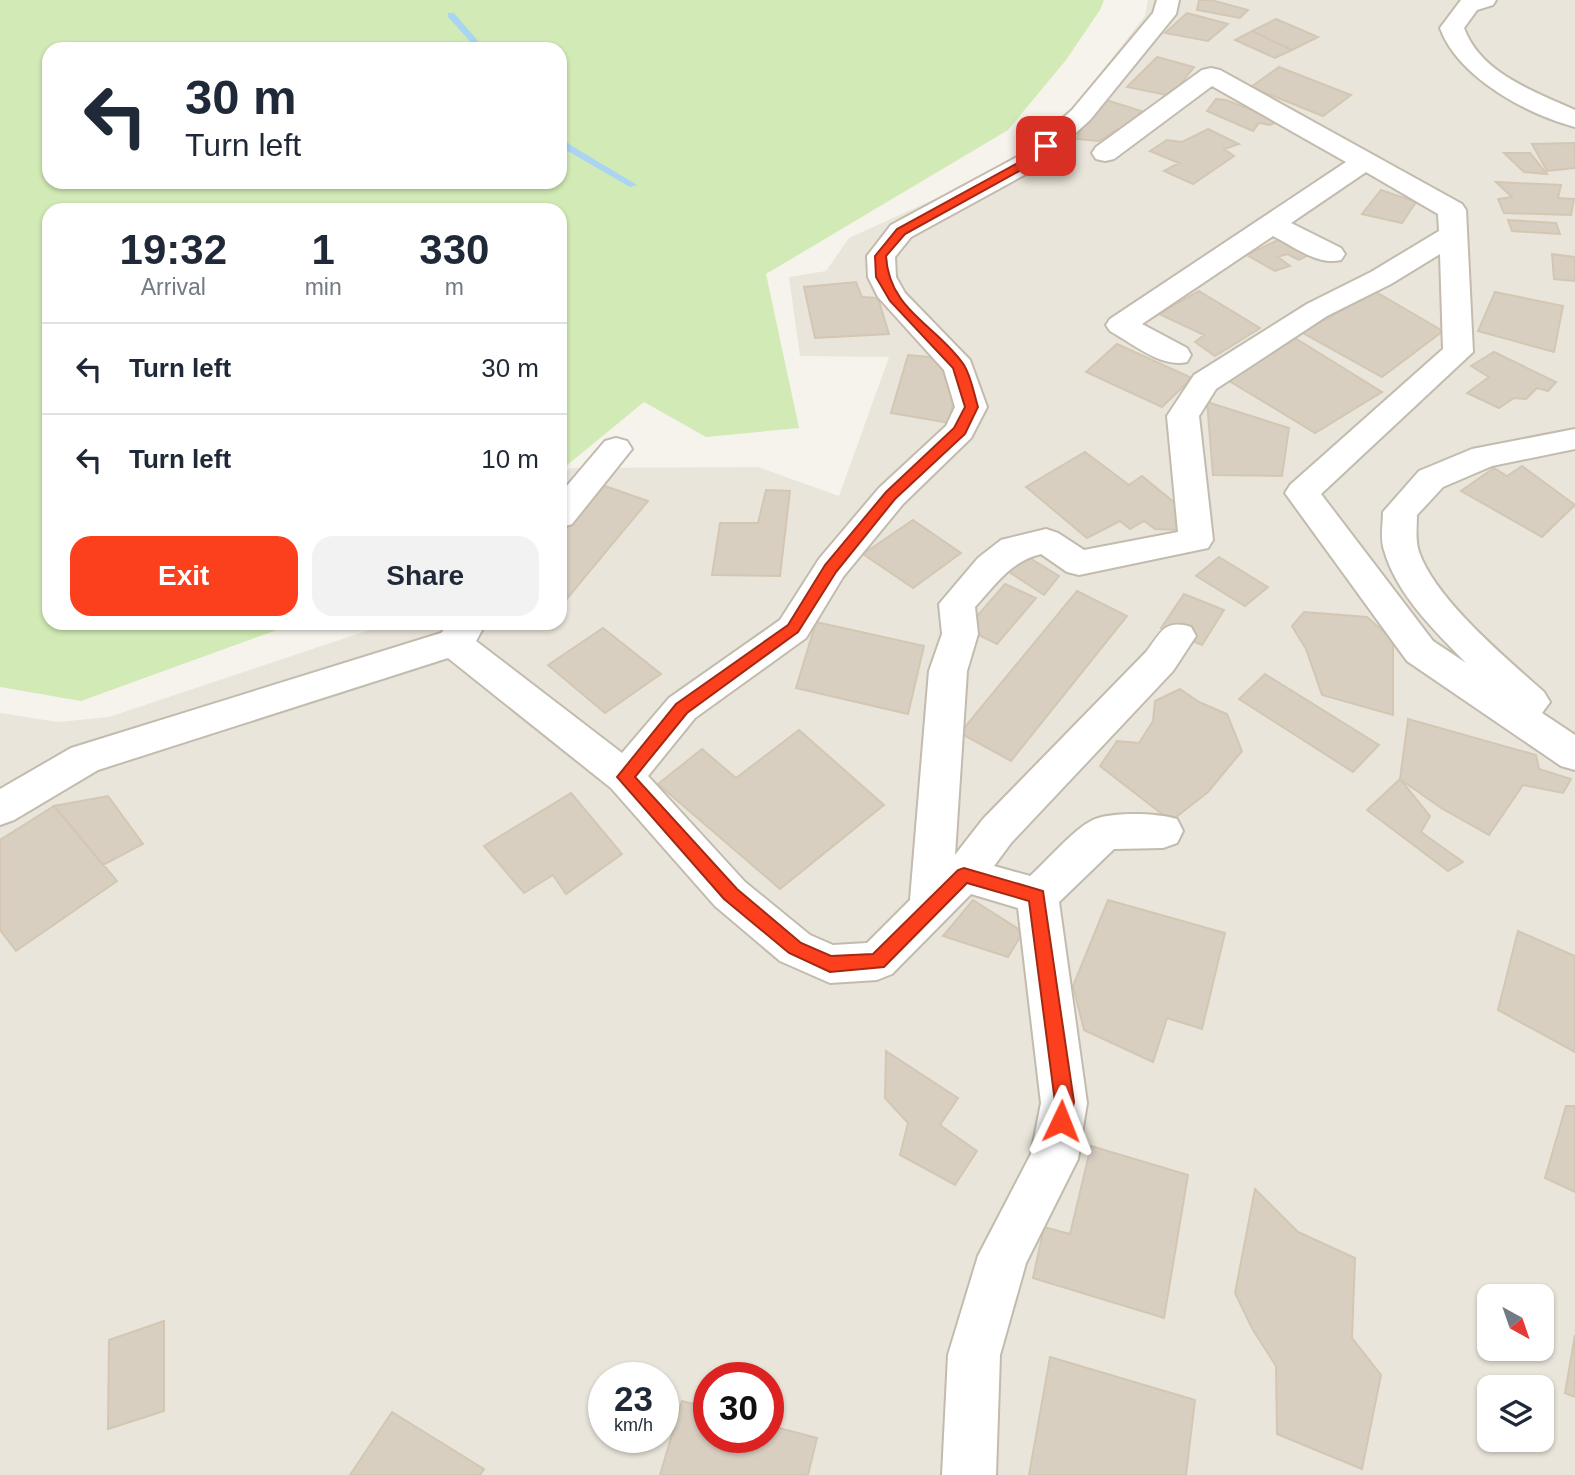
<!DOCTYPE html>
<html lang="en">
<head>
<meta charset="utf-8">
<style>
	:root { --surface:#fff; --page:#f2f2f3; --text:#1f2937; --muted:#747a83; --line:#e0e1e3; --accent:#fc3f1d }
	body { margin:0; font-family:Arial,sans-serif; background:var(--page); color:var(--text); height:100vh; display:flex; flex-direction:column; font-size:26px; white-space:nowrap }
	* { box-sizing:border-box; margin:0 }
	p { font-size:23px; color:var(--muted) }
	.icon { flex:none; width:38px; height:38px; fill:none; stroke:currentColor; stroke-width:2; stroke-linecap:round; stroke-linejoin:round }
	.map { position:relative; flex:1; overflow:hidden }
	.drawer { position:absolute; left:42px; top:203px; width:525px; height:427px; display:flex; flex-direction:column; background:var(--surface); border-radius:21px; box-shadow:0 2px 5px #0004 }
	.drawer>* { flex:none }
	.top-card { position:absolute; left:42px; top:42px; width:525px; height:147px; border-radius:21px; box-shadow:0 2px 5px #0004; background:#fff; color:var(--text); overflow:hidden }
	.needle { width:46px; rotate:140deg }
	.fabs { position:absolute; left:1477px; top:1284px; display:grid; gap:14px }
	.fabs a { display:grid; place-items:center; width:77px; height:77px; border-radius:14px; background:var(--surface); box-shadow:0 2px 5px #0004; font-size:35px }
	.speed { position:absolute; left:588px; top:1362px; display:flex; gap:14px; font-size:35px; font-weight:700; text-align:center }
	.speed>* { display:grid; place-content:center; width:91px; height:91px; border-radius:50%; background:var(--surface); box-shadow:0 2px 5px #0004; line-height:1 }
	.speed small { font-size:18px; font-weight:400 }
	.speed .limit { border:10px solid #d22; background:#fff; color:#111 }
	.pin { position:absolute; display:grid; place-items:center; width:60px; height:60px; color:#fff; margin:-30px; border-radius:14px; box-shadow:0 4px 10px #0006 }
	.me { position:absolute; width:77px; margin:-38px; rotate:2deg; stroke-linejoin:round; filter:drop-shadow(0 0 5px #0008) }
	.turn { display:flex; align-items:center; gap:24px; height:147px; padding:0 28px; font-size:32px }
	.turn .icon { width:91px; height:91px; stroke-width:2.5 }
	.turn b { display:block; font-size:49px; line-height:60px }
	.eta { display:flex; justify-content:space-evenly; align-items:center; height:119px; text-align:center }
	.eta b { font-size:42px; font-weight:700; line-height:49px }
	.primary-button { display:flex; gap:14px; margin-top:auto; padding:14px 28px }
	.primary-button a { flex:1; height:80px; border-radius:21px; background:var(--accent); color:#fff; font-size:28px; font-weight:700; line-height:80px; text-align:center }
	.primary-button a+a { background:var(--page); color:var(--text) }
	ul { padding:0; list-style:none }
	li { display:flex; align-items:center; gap:21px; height:91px; padding:0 28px; border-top:2px solid var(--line) }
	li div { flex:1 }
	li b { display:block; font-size:26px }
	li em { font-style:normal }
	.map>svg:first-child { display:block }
</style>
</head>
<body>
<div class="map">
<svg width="1575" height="1475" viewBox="0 0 1575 1475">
	<rect width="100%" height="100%" fill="#f6f3ec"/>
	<path fill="#eae5da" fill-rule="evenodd" d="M1148,0h427v1475h-1575v-762l58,9 51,-5 281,-94h170v-145l10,-10 188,-1 81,29 50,-139 -89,-1 -11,-79 37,-6 23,-33 158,-72 58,-48 80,-102zM1489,1297h53v52h-53zM604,1377h59v60h-59zM709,1377h59v60h-59zM1489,1388h53v52h-53z"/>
	<path fill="#d2eab5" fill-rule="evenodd" d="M0,0h1104l-4,10 -34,50 -58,70 -242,144 33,154 -93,9 -62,-35 -84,69v-261h-511v413h247l-215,78 -81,-14zM49,49h511v133h-511z"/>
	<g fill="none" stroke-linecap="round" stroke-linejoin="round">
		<path fill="#a9d4f2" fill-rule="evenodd" d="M448,13h6l31,36h-8l-29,-32z
			M560,136l12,10 65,39 -7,2 -64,-37 -6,-7z"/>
	</g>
	<path fill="#d8cfc1" stroke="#d3c7b4" stroke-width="2" d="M1199,0h12l37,10 -8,8 -43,-8z
		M1187,13l41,11 -20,17 -43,-8z
		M1276,19l42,18 -26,13 -40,-19z
		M1252,31l40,19 -17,8 -40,-18z
		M1157,57l37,10 -23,29 -44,-9z
		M1279,67l72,28 -28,21 -72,-29z
		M1100,98l41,13 -6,8 -36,22 -23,-2z
		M1216,99l10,1 54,21 -10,4 -11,-2 -6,8 -46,-20z
		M1208,129l31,15 -15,5 10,7 -41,28 -29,-13 15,-8 -29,-12 17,-11 15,2z
		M1575,143v25l-28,3 -15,-27z
		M1504,153h26l17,21 -23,-2z
		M1496,182l65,3 -3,13 16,1 -3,16 -67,-2 -6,-14 14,-2z
		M1381,190l35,12 -14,21 -40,-9z
		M1508,220l48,3 4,11 -48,-3z
		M1280,239l27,17 -8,4 -12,-6 -9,3 12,9 -15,5 -28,-16z
		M1552,254l23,3v24l-21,-2z
		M856,282l6,15 16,1 11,36 -74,4 -11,-51z
		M1199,291l61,37 -45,28 -20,-14 9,-7 -45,-21z
		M1376,292l67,39 -61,46 -81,-45z
		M1495,292l68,14 -9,46 -76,-21z
		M1295,338l87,54 -67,41 -89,-54z
		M1117,344l75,34 -30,29 -76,-35z
		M1494,352l62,30 -8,9 -11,-3 -11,11 -12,-1 -15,10 -32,-15 22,-16 -18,-11z
		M908,355l32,3 16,17 -6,48 -59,-10z
		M1207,402l82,26 -7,48 -69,-1z
		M1085,452l44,33 13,-9 44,36 -3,18 -28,-1 -11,-8 -14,8 -10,-8 -33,17 -61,-51z
		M1522,466l53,39 -33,32 -81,-46 33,-23 13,8z
		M602,485l46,16 -88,106v-74z
		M766,490l24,1 -10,85 -68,-1 8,-52h38z
		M913,520l48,33 -48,35 -50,-34z
		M1020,552l39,24 -15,19 -38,-25z
		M1219,557l49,30 -23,19 -49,-30z
		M1005,584l31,14 -39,46 -31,-15z
		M1077,591l50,25 -116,145 -51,-28z
		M1184,594l40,16 -22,35 -41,-17z
		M1304,612l63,5 26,23v75l-71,-20 -16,-46 -14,-23z
		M816,622l108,24 -16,68 -112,-26z
		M603,628l58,46 -56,39 -57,-48z
		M1265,674l114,71 -26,27 -114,-73z
		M1180,689l19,13 28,12 15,37 -34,41 -37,29 -71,-55 17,-25 22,2 14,-22 2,-20z
		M1408,719l128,36 3,14 32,10 -8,14 -40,-8 -34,50 -48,-27 -41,-29z
		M799,730l85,75 -104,84 -122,-105 44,-35 34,29z
		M1400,779l30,37 -9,16 42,30 -15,9 -81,-61z
		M571,793l51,61 -56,40 -13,-19 -29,18 -40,-47z
		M108,796l35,48 -40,21 -49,-59z
		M54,806l63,75 -101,70 -16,-21v-90z
		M973,900l50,32 -15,25 -65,-21z
		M1108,900l117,33 -23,96 -35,-11 -14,44 -69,-32 -11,-44z
		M1518,931l57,25v96l-77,-42z
		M886,1051l72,47 -18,27 37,26 -22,34 -55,-30 8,-32 -23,-25z
		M1566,1106h9v86l-30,-14z
		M1091,1146l97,29 -24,143 -131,-40 11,-51 26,7z
		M1255,1189l43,43 57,26 -3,80 29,37 -19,94 -85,-35 -1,-68 -23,-36 -18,-37z
		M164,1321v90l-56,18 1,-89z
		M1575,1335v62l-10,-4z
		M1050,1357l145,43 -9,75h-157z
		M682,1401l27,7v29h59v-12l49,13 -9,37h-148z
		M392,1412l92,57 -4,6h-130z"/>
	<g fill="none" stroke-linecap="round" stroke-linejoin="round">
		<defs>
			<path id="street" d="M1157,0h22l-3,14 -86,106 -53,48 -126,69 -16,20 1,20 9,16 65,67 17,47 -16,31 -68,66 -60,73 -37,61 -111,80 -47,58 97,106 65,53 23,10 34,-2 43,-43 19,-229 13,-37 -3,-30 39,-46 23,-18 45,-11 12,4 26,17 94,-18 -11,-116 27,-41 113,-71 64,-32 68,-41 -1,-17 -72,-42 -75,51 50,25 4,6 -4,6c-23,6 -48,-14 -68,-24l-131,88 45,24 4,7 -4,7c-26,6 -55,-19 -77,-31l-4,-6 4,-6 236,-157 -134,-76 -98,73 -9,2 -9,-2 -4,-6 4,-6 106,-77 9,-2 9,2 242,134 4,6 7,142 -152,142 112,147 33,22c-30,-31 -70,-69 -82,-113 -4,-12 -1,-26 -1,-38l36,-41 53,-22 103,-20v20l-83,17 -49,21 -26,28c0,12 -2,25 2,37 17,48 87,106 125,140l6,10 -8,11 33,22v35l-14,-4 -154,-105 -122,-168 5,-8 153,-136 -3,-95 -49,30 -64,32 -111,73 -17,27 14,124 -5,8 -129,27 -12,-3 -26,-18c-30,7 -46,31 -66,53l3,27 -11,37 -12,184 28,-36 164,-168c14,-19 18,-32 44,-24l5,9 -23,35 -162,172 -17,23 36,10c16,-14 43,-46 61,-55 18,-10 67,-8 86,-2l6,12 -6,12 -14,5 -49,1 -55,53 28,201 -9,56 -52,104 -26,92 -4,120h-54l6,-120 30,-99 53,-102 10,-51 -23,-195 -47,-14 -79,80 -15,6 -47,3 -50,-22 -65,-55 -104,-118 -163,-130 -350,112 -84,50 -14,5v-36l71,-41 370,-115 9,-10h36l-10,18 146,112 47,-55 111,-78 39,-61 60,-71 67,-62 9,-19 -11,-37 -66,-73 -10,-20 -1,-21 24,-31 128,-69 53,-46 81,-97z
				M1461,0h35l-3,5 -16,5 -13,18c17,46 70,63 111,82v17c-49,-13 -117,-50 -135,-99z
				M616,438l11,3 5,8 -60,75 -12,4v-34l45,-53z"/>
		</defs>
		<use href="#street" stroke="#c2bbae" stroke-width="4"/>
		<use href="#street" fill="#fff" fill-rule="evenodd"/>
	</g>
	<path fill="#fc3f1d" stroke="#a42913" stroke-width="2" d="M1042,144l9,2 -19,18 -127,70 -19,22c3,55 51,69 78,109 7,11 10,29 14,42l-13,27 -70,65 -59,73 -38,60 -111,81 -52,64 102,112 64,54 30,13 42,-2 85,-84 6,-2 79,23 31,211 -6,26 -7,2 -7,-2 -3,-7 4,-19 -26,-201 -62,-18 -83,84 -54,5 -41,-19 -65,-54 -107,-122 59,-73 112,-79 37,-60 61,-73 68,-64 11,-21 -12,-39 -63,-67 -14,-24 -1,-21 22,-27 128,-70z"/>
</svg>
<div class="fabs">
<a><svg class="needle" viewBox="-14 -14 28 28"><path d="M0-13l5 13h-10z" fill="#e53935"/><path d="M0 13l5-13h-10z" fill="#747a83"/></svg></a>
<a><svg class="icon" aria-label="layers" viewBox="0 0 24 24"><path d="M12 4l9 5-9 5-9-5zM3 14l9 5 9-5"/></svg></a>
</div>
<div class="speed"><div>23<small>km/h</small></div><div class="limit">30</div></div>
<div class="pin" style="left:1046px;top:146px;background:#d93025"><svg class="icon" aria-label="arrive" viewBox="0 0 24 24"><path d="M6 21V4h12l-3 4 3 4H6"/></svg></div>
<svg class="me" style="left:1061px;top:1121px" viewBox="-20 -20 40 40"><path d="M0-17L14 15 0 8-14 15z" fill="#fc3f1d" stroke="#fff" stroke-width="4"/></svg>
<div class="top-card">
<div class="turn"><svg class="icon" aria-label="left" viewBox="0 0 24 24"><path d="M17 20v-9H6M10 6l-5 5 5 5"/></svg><div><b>30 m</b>Turn left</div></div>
</div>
<section class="drawer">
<div class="eta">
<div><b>19:32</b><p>Arrival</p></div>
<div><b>1</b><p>min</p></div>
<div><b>330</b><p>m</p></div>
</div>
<ul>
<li><svg class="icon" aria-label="left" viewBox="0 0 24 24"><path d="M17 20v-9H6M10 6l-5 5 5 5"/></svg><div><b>Turn left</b></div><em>30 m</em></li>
<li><svg class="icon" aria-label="left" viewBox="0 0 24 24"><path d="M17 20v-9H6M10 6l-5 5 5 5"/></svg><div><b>Turn left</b></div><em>10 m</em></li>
</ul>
<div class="primary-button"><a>Exit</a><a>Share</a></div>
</section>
</div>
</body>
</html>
